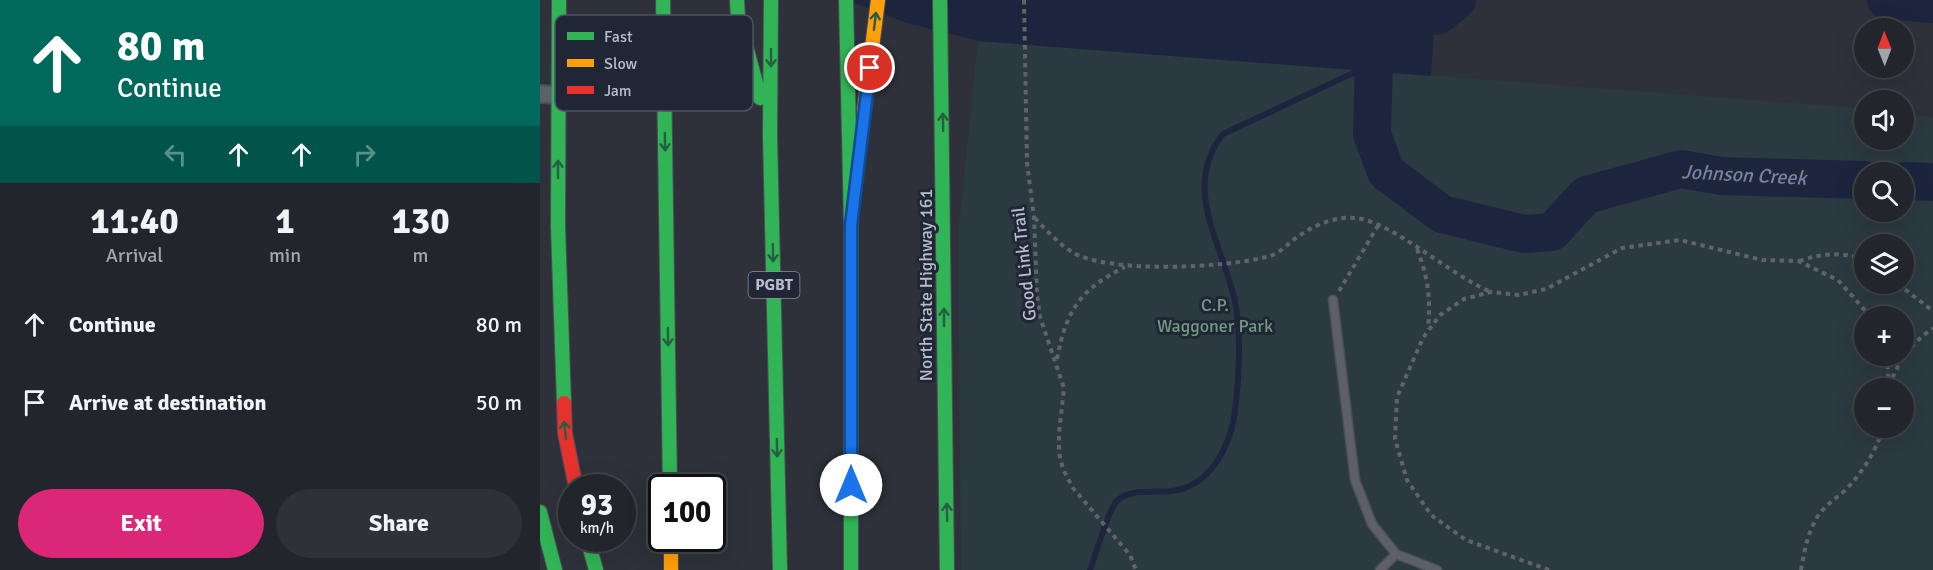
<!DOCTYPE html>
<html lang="en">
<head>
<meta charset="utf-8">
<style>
	:root { --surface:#22252c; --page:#2e3138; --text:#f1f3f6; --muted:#a2a5a9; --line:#3f4248; --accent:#db2777 }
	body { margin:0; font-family:Signika,sans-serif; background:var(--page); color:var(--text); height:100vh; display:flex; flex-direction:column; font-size:22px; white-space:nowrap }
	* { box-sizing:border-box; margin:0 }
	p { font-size:20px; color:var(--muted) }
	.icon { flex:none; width:33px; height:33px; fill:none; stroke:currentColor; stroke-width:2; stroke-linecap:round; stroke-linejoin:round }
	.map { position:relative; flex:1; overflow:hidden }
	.drawer { display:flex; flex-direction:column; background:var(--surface); width:540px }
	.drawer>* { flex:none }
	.hud { background:#00695c; color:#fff; overflow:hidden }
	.needle { width:39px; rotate:359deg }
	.buttons { position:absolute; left:1314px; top:18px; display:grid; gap:12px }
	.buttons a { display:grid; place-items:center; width:60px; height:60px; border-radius:50%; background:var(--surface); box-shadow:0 6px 24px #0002,0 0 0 2px var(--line); font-size:30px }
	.speed { position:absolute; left:18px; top:474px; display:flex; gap:12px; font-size:30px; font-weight:700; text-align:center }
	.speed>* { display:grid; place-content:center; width:78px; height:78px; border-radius:50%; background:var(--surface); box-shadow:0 6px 24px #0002,0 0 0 2px var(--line); line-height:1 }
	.speed small { font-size:15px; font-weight:400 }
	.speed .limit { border:3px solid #111; border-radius:9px; background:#fff; color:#111 }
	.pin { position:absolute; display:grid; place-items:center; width:51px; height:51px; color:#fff; margin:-26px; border:3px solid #fff; border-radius:50%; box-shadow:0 2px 6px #0007 }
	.me { position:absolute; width:66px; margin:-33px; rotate:0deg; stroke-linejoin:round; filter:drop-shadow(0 0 4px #0008) }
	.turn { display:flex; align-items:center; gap:21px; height:126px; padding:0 18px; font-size:27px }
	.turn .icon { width:78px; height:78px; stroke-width:2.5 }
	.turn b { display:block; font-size:42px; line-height:51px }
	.lanes { display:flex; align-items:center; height:57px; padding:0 18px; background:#0003; justify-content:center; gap:30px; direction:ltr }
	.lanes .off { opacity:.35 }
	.eta { display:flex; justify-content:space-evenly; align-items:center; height:102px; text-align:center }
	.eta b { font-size:36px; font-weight:800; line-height:42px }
	.primary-button { display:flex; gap:12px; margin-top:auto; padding:12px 18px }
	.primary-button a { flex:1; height:69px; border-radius:36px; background:var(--accent); color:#fff; font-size:24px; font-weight:800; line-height:69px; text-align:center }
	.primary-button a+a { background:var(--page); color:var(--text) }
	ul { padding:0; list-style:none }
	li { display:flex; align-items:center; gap:18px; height:78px; padding:0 18px }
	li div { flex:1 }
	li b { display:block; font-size:22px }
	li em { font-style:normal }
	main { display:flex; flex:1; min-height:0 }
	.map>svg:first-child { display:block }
</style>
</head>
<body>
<main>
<section class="drawer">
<div class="hud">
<div class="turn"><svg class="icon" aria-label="ahead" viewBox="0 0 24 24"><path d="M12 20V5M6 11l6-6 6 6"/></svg><div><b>80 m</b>Continue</div></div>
<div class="lanes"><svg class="icon off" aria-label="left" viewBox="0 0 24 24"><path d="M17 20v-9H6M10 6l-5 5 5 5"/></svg><svg class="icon" aria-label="ahead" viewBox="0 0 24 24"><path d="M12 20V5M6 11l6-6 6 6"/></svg><svg class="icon" aria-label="ahead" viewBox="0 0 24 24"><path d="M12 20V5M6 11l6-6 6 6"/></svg><svg class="icon off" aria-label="right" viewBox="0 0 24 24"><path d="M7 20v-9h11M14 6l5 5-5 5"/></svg></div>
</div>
<div class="eta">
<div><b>11:40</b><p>Arrival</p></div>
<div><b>1</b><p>min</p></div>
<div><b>130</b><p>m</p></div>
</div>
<ul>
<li><svg class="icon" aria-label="ahead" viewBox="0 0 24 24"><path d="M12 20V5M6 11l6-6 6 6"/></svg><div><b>Continue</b></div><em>80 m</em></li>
<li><svg class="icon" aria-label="arrive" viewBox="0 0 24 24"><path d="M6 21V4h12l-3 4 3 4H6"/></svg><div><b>Arrive at destination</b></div><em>50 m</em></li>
</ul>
<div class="primary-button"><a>Exit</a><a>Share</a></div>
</section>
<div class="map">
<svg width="1393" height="570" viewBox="0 0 1393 570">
	<rect width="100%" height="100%" fill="#2e313a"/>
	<path fill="#2b3a40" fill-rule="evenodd" d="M438,41l879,67 7,1v31h40v-26l29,3v453h-972l-3,-336zM1324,172h40v40h-40zM1324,244h40v40h-40zM1324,316h40v40h-40zM1324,388h40v40h-40z"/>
	<path fill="#1d253e" d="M307,0h589l-5,76 -453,-35 -71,-18z"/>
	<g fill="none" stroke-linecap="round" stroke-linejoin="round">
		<path stroke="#1d253e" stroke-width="6" d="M550,570c6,-15 17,-57 26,-68 12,-14 39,-9 56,-11 39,-5 59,-46 63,-80 4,-33 6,-72 1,-104 -10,-59 -57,-117 -13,-173l141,-66"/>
		<path stroke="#1d253e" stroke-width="38" d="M1346,0l47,4
			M843,21l56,-6 18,-15
			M835,22l-3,112 14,38 56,42 82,20 28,-2 34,-37 95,-26 40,7 143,4
			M1364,181l29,1"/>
		<defs>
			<path id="lane" d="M793,300l22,180 17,44 24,30
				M840,570l16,-16 41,16"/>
			<path id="street" d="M0,94l19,1"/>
			<path id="fast" d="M19,0l-1,227 6,176
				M123,0l7,488
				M197,0l1,17 22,81
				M231,0l-1,136 10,434
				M306,0l5,225v345
				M400,0l7,570
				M0,512l15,58
				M47,538l9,32"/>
			<path id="slow" d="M324,111l14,-111
				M131,538v32"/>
			<path id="jam" d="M24,403l1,30 11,55"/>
		</defs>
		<use href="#lane" stroke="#4b4e57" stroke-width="11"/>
		<use href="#street" stroke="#4b4e57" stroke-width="20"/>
		<use href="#fast" stroke="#4b4e57" stroke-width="16"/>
		<use href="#slow" stroke="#4b4e57" stroke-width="16"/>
		<use href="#jam" stroke="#4b4e57" stroke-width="16"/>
		<path stroke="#60636a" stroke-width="4" stroke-dasharray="4.5 4.5" stroke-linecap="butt" d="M484,0l3,163 7,54 3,78 3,22 24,71 -5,45v20l4,16 10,19 57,67 6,15
			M495,218c11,12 23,25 37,34 36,22 156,16 198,4 8,-2 16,-10 22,-15 18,-14 40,-25 63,-23 37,3 96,58 136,74
			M877,249c11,28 14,50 11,80
			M1259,261c24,-8 41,-9 65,-2
			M1358,284l35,27
			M799,291l40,-67
			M1347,356l2,32
			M517,359c9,-48 23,-70 68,-92
			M1349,386c10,-26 22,-42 44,-58
			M1009,570l-83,-30 -35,-25 -24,-35 -12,-41 2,-42 26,-59 17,-23 24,-16 27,-7 28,3 27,-6 76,-41 58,-8 82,20 36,1 40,19 32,36
			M1261,570c3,-17 6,-34 14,-49 8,-16 25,-24 36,-37 15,-17 26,-36 32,-56"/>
		<use href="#lane" stroke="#5d6068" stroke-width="8"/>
		<use href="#street" stroke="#5d6068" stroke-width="16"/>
		<use href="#fast" stroke="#30b455" stroke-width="14"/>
		<use href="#slow" stroke="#ff9f0a" stroke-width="14"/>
		<use href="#jam" stroke="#e5322d" stroke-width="14"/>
	</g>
	<defs><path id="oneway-shaft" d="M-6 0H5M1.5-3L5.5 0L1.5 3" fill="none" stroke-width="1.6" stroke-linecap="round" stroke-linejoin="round" transform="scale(1.5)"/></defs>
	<g stroke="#265f42">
		<use href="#oneway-shaft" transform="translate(335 21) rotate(-83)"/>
		<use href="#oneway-shaft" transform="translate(231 58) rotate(90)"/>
		<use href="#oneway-shaft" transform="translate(403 122) rotate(-91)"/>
		<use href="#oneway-shaft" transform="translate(125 142) rotate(89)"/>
		<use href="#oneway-shaft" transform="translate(18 169) rotate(-90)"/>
		<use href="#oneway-shaft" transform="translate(233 253) rotate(89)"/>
		<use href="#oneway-shaft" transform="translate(404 317) rotate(-90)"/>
		<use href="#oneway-shaft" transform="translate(128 337) rotate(89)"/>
		<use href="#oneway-shaft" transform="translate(25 430) rotate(-96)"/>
		<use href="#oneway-shaft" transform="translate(237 448) rotate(89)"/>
		<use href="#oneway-shaft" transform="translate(407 512) rotate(-91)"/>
	</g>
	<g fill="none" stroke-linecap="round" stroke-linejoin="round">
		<defs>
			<path id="route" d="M311,485v-260l19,-157"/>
		</defs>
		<use href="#route" stroke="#114b97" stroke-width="15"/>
		<use href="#route" stroke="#1a73e8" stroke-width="10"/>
	</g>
	<g text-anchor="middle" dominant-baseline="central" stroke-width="6" stroke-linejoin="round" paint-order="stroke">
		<rect fill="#202635" stroke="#8a8f9d" stroke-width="1.5" x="208.5" y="272" width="51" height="26" rx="4.5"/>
		<g font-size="16" font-weight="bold" fill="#b8bcca">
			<text x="234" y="285">PGBT</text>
		</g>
		<g font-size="18" fill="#b8bcca" stroke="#202635">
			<text transform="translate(484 264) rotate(-96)">Good Link Trail</text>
			<text transform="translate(386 285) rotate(-90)">North State Highway 161</text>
		</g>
		<g font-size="18" fill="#719a81" stroke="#202635">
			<text x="675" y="305">C.P.<tspan x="675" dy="21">Waggoner Park</tspan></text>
		</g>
		<g font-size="20" font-style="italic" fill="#7482a7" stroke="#202635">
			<text transform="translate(1204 175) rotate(3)">Johnson Creek</text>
		</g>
	</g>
	<rect x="15" y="15" width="198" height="96" rx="9" fill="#202635" stroke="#4e5362" stroke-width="1.5"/>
	<rect x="27" y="32" width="27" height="8" fill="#30b455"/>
	<rect x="27" y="59" width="27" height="8" fill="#ff9f0a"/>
	<rect x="27" y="86" width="27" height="8" fill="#e5322d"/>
	<g font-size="16" fill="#b8bcca">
		<text x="64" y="42">Fast</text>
		<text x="64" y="69">Slow</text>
		<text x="64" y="96">Jam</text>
	</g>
</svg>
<div class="buttons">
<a><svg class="needle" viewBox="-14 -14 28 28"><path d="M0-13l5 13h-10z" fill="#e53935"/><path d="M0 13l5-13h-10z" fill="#a2a5a9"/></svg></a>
<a><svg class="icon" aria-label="sound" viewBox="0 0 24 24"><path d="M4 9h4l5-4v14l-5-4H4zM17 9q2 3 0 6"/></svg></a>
<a><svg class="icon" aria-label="search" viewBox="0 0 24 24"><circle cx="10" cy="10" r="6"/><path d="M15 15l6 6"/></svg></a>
<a><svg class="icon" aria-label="layers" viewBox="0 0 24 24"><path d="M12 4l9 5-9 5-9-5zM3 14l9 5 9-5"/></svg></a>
<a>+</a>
<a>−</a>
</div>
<div class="speed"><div>93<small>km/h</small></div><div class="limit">100</div></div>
<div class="pin" style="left:330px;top:68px;background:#d93025"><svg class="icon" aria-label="arrive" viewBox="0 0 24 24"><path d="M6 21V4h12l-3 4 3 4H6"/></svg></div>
<svg class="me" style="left:311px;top:485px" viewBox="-20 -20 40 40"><circle r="19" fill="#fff"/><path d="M0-13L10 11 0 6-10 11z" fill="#1a73e8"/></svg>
</div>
</main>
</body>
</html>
